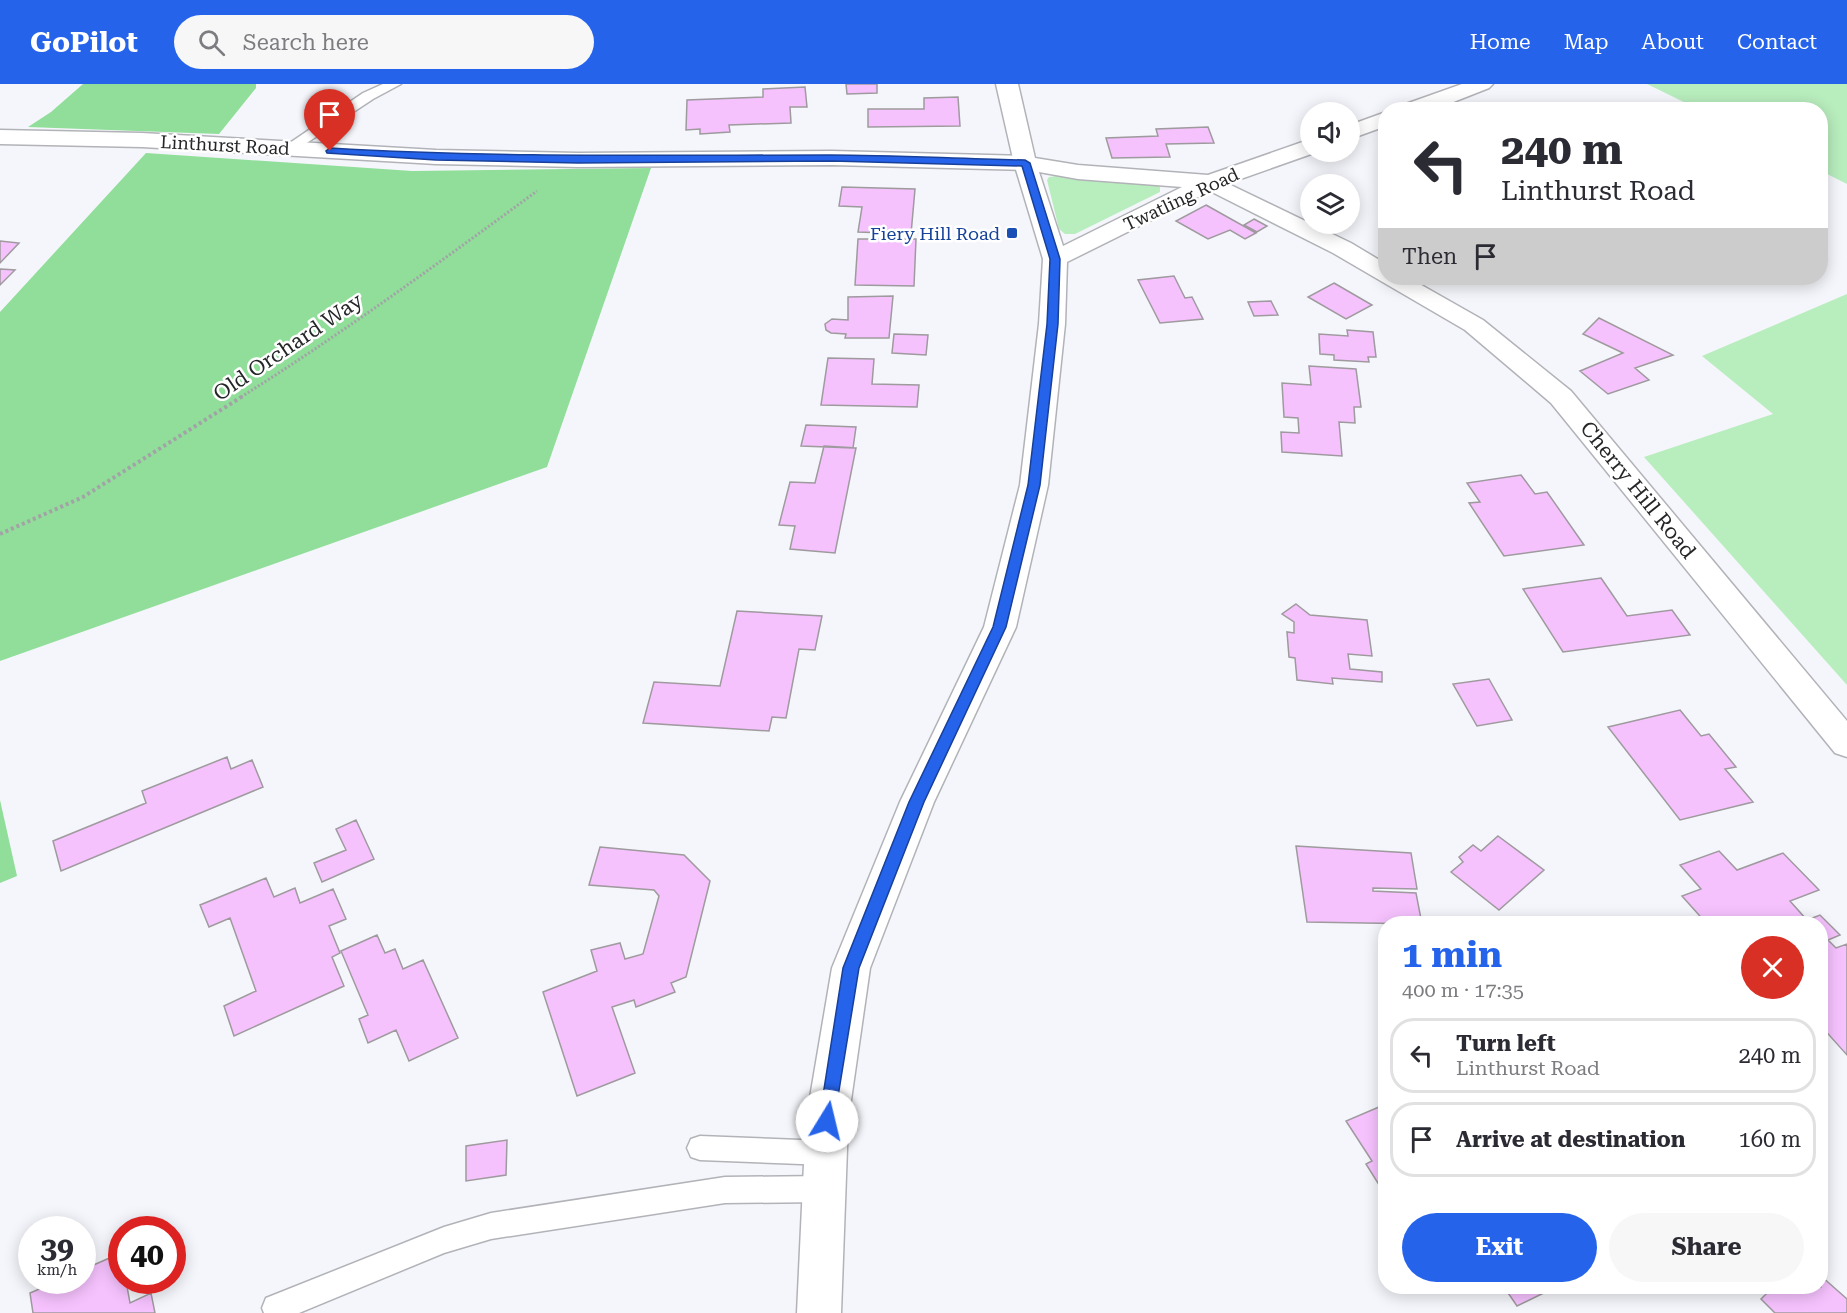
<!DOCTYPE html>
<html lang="en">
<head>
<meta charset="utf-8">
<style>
	:root { --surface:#fff; --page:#f7f7f7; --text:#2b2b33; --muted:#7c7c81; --line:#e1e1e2; --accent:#2563eb }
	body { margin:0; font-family:"Roboto Serif",serif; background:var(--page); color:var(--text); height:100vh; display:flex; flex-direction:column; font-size:22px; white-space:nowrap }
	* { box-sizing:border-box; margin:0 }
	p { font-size:20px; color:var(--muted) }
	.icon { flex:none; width:33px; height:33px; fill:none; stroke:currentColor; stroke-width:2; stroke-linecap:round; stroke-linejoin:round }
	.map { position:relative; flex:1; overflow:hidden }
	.side { position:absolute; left:1378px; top:832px; width:450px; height:378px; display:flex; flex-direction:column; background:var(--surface); border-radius:24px; box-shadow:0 3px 15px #0003 }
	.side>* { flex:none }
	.hud { position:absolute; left:1378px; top:18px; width:450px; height:183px; border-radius:24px; box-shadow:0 3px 15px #0003; background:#fff; color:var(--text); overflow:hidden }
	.tools { position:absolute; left:1300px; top:18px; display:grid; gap:12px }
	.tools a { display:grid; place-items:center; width:60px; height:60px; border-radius:50%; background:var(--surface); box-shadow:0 3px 15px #0003; font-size:30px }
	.speed { position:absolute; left:18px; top:1132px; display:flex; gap:12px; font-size:30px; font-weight:700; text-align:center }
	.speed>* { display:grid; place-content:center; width:78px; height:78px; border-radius:50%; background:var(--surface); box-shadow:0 3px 15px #0003; line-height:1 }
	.speed small { font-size:15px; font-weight:400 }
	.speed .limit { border:9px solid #d22; background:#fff; color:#111 }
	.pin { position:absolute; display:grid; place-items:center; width:51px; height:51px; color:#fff; margin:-62px -26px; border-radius:50% 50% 50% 0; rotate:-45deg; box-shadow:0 0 6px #0007 }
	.pin .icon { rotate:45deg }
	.me { position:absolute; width:66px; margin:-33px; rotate:9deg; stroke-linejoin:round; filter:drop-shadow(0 0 4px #0008) }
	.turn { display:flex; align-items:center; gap:21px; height:126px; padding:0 24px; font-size:27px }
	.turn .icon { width:78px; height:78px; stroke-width:2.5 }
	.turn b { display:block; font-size:42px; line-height:51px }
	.then { display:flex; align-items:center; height:57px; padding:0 24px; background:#0003; gap:12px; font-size:22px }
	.round { display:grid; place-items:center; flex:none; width:63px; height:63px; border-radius:32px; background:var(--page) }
	.overview { display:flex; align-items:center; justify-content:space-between; height:102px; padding:0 24px }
	h1 { font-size:36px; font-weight:700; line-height:45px; color:var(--accent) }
	.action { display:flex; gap:12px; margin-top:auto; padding:12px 24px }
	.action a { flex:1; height:69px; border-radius:36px; background:var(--accent); color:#fff; font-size:24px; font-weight:700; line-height:69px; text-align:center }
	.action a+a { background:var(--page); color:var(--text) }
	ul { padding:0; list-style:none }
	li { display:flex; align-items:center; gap:18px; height:75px; margin:0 12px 9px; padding:0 12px; border:3px solid var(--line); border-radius:24px }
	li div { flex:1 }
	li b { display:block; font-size:22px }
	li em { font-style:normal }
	header { display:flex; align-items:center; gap:36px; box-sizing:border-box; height:84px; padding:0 30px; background:var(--accent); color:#fff }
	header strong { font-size:28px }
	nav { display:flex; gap:33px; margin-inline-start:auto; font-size:21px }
	.search { width:420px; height:54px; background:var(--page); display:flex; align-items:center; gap:15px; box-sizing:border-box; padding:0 21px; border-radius:33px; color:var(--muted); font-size:22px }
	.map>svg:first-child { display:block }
</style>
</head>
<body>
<header>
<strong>GoPilot</strong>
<div class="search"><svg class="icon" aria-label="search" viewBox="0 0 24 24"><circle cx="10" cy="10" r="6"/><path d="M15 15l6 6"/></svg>Search here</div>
<nav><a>Home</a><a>Map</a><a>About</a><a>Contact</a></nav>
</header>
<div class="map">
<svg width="1847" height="1229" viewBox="0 0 1847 1229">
	<rect width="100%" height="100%" fill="#f5f6fb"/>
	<path fill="#b8edbd" d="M1647,0h200v100l-26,-13v-61l-123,-1z
		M1057,92l98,8 5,3v5l-85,42h-10l-6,-5 -12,-49 2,-3z
		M1847,210v391l-203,-228 129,-43 -71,-58z"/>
	<path fill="#90de99" d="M83,0h173v4l-37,46 -191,-7 23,-15z
		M146,69l266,18 239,-3 -104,299 -547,194v-349z
		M0,716l17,76 -17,7z"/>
	<path fill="#f6c2fe" stroke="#9e9a9e" stroke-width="1.5" d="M846,0h31v9l-30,1z
		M805,3l2,20h-17l1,16 -62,2 1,7 -30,2v-5l-14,1 1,-30 76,-3v-8z
		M958,13l2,29 -92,1v-18h56v-11z
		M1208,43l6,16 -48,1 4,13 -58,1 -6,-20 52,-2 -2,-7z
		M842,103l73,2 -4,45 -53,-2 4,-25 -23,-1z
		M1206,121l50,28 -11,6 -15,-9 -22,9 -32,-18z
		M1254,135l13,7 -10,6 -13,-7z
		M858,155h58l-2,47 -59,-1z
		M0,157l19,2 -19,20z
		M0,185l15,1 -15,15z
		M1174,192l11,22 7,-1 11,22 -43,4 -22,-43z
		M1334,199l38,22 -26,14 -38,-22z
		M893,212l-4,42h-44l1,-4 -15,-1 -5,-3 -1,-6 7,-5 16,1v-23z
		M1271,217l7,14 -24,1 -6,-14z
		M1599,234l74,37 -38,13 14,12 -41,14 -28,-23 43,-18 -40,-19z
		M1347,246l26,2 3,25h-8l1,5 -35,-2v-5l-14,-1 -1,-20 29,2z
		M894,250l34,1 -2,20 -34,-2z
		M828,274l46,1 -2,25 47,1 -2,22 -96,-2z
		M1309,282l47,3 5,38h-7l1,16 -16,-1 3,34 -60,-4 -1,-20 18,1 -1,-15 -14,-1 -2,-34 29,2z
		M806,341l50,2 -3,21 -52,-2z
		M824,362l32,2 -21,105 -45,-4 5,-23 -16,-1 11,-43 25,1z
		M1521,391l14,19 12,-2 37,53 -80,11 -35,-53 11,-1 -13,-19z
		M1601,494l26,38 45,-6 18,25 -127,17 -40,-63z
		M1296,520l14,11 57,5 5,36 -24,-2 2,15 32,3v10l-50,-4 1,6 -36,-4 -2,-22 -6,-1 -2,-25 7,1v-11l-12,-8z
		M737,527l85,5 -7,34 -16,-1 -13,69 -14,-1 -3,14 -126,-8 11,-41 66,4z
		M1489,595l23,41 -35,6 -24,-42z
		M1680,626l21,26 8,-2 27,33 -11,2 28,33 -73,18 -72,-93z
		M227,673l4,12 21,-9 11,27 -202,84 -8,-30 93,-38 -4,-12z
		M356,736l18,39 -52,23 -8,-19 32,-13 -10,-21z
		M1498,752l46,34 -45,40 -48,-38 12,-10 -4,-5 14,-12 8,6z
		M1296,762l115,7 6,36 -44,-1v3l43,2 6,31 -115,-2z
		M600,763l84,8 26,26 -24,96 -15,6 4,9 -39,15 -2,-7 -22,7 23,66 -58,23 -34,-104 54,-21 -6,-21 29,-7 5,16 18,-5 16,-58 -5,-6 -65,-5z
		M1719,767l18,19 46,-17 36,37 -29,11 17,19 13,-5 20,20 -12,5 8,8 11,-4v111l-26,-29v-102h-114l-25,-28 19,-7 -21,-24z
		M266,794l8,19 21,-9 5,15 33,-14 13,30 -17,7 11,27 -8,4 12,29 -110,50 -10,-30 32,-15 -26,-73 -21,9 -9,-22z
		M377,851l8,18 10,-4 8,20 20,-9 35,78 -49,23 -13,-31 -28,13 -9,-24 9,-4 -27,-64z
		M1386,1020v92l-20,-32 6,-3 -26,-40z
		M507,1056l-1,35 -40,6v-35z
		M121,1169l1,28h4l4,22 21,-10 4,20h-122l-3,-20 28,-12h24v-11z
		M1821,1192l26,23v14h-72l-14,-14 5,-5 -8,-7h63z
		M1504,1203h52l-39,19z"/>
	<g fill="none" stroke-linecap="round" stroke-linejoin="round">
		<defs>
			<path id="lane" d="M383,0h18l-28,15 -80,53 -5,1 -7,-4 82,-56z
				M700,1052l127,5 9,3 4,9 -4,9 -9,3 -127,-5 -9,-3 -4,-9 4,-9z
				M825,1092l10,4 3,9 -3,9 -10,4 -100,1 -234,36 -47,14 -145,60h-35l-2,-5 4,-10 178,-71 47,-14 234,-36z"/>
			<path id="street" d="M0,46l142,3 294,17 142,3 254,-2 193,5 8,2 3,5 -3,5 -8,2 -193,-5 -254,2 -142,-3 -294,-17 -142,-3z
				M1210,91l141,68 35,21v14h23l74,42 88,71 276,330v36l-12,-4 -284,-350 -86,-73 -132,-77 -131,-66 -4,-5 4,-5z"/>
			<path id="secondary" d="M996,0h22l17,74 43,7 130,10 103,-36v13h6l-99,35 -151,75 -2,62 -17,161 -32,142 -82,175 -64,166 -22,153 -7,192h-44l9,-192 26,-153 68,-166 84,-175 36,-142 19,-161 4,-65 -29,-96zM1039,88l39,7 104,8 -119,59z
				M1462,0h31l-4,4 -56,22h-33l3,-5z
				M1386,28v14l-36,13v-14z"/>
		</defs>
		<use href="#lane" stroke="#b2b3b8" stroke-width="3"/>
		<use href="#street" stroke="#b2b3b8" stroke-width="3"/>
		<use href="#secondary" stroke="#b2b3b8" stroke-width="3"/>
		<path stroke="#a2a3a6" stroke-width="3" stroke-dasharray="2 2" stroke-linecap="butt" d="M241,313c102,-64 199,-135 296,-206"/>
		<path stroke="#a2a3a6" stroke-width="4" stroke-dasharray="3 3" stroke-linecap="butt" d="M0,450l83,-37 160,-101"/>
		<use href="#lane" fill="#fff" fill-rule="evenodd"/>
		<use href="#street" fill="#fff" fill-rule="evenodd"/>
		<use href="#secondary" fill="#fff" fill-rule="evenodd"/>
	</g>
	<path fill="#2563eb" stroke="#184099" stroke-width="1.5" d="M330,64c167,10 333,7 500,7 65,0 130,4 195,5l5,3 30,96 -2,65 -18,161 -34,142 -82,175 -65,166 -26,159 -6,2 -6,-2 -2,-6 24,-153 66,-166 84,-175 35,-142 19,-161 3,-65 -28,-93 -190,-5 -254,2 -142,-3 -109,-7 -1,-2z"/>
	<rect fill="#1a4fb4" stroke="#fff" stroke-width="2" x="1006" y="143" width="12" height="12" rx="3"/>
	<g text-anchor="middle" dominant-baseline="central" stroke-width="5" stroke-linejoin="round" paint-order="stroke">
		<g font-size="18" fill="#252628" stroke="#fff">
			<text transform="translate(225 61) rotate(3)">Linthurst Road</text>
			<text transform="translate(1181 115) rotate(-25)">Twatling Road</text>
		</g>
		<g font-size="18" fill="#164399" stroke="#fff" text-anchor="end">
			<text x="1000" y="149">Fiery Hill Road</text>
		</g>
		<g font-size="21" fill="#252628" stroke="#fff">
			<text transform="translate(288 263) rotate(-34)">Old Orchard Way</text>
			<text transform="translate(1638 406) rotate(51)">Cherry Hill Road</text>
		</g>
	</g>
</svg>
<div class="tools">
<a><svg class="icon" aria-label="sound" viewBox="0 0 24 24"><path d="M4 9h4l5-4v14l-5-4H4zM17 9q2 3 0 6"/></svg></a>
<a><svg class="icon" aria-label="layers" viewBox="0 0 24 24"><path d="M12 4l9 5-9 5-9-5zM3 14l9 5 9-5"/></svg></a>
</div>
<div class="speed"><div>39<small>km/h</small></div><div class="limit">40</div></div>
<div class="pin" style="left:330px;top:67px;background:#d93025"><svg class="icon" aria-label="arrive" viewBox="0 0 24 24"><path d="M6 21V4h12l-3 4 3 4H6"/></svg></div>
<svg class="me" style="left:827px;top:1037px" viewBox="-20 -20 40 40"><circle r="19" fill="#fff"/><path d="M0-13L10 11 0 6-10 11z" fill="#2563eb"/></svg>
<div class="hud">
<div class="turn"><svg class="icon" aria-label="left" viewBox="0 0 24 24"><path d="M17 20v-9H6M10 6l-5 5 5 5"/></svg><div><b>240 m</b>Linthurst Road</div></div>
<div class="then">Then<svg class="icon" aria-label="arrive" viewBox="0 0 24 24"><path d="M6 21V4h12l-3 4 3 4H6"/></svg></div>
</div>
<section class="side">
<div class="overview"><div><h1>1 min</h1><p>400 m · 17:35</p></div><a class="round" style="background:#d93025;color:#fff"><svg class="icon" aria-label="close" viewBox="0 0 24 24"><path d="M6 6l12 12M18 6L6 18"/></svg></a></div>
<ul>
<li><svg class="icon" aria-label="left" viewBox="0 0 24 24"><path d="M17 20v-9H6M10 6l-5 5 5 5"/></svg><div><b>Turn left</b><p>Linthurst Road</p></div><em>240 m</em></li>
<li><svg class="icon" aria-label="arrive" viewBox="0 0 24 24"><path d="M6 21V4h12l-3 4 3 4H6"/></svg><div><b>Arrive at destination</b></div><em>160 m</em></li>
</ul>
<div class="action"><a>Exit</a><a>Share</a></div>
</section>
</div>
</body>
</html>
